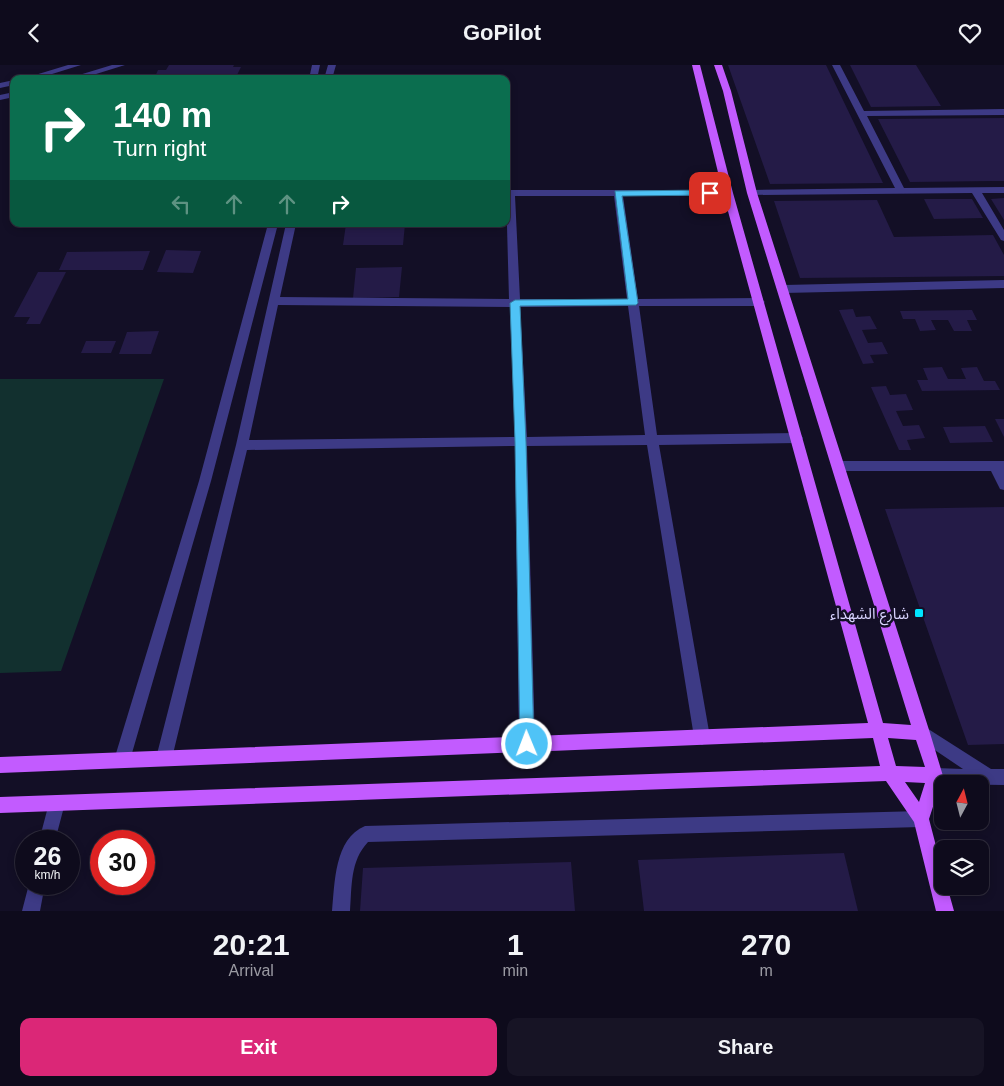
<!DOCTYPE html>
<html lang="en">
<head>
<meta charset="utf-8">
<style>
	:root { --surface:#0e0b1c; --page:#171425; --text:#f1f3f6; --muted:#9b9ba3; --line:#2e2b3b; --accent:#db2777 }
	body { margin:0; font-family:Arial,"Noto Sans Arabic",sans-serif; background:var(--page); color:var(--text); height:100vh; display:flex; flex-direction:column; font-size:19px; white-space:nowrap }
	* { box-sizing:border-box; margin:0 }
	p { font-size:16px; color:var(--muted) }
	.icon { flex:none; width:28px; height:28px; fill:none; stroke:currentColor; stroke-width:2; stroke-linecap:round; stroke-linejoin:round }
	.map { position:relative; height:846px; overflow:hidden }
	.details { display:flex; flex-direction:column; background:var(--surface); flex:1 }
	.details>* { flex:none }
	.top-card { position:absolute; left:10px; top:10px; width:500px; height:152px; border-radius:10px; box-shadow:0 2px 8px #0003,0 0 0 1px var(--line); background:#0b6e4f; color:#fff; overflow:hidden }
	.needle { width:32px; rotate:7deg }
	.fabs { position:absolute; left:934px; top:710px; display:grid; gap:10px }
	.fabs a { display:grid; place-items:center; width:55px; height:55px; border-radius:10px; background:var(--surface); box-shadow:0 2px 8px #0003,0 0 0 1px var(--line); font-size:25px }
	.speed { position:absolute; left:15px; top:765px; display:flex; gap:10px; font-size:25px; font-weight:700; text-align:center }
	.speed>* { display:grid; place-content:center; width:65px; height:65px; border-radius:50%; background:var(--surface); box-shadow:0 2px 8px #0003,0 0 0 1px var(--line); line-height:1 }
	.speed small { font-size:12px; font-weight:400 }
	.speed .limit { border:8px solid #d22; background:#fff; color:#111 }
	.pin { position:absolute; display:grid; place-items:center; width:42px; height:42px; color:#fff; margin:-21px; border-radius:10px; box-shadow:0 2px 8px #0006 }
	.me { position:absolute; width:55px; margin:-28px; rotate:359deg; stroke-linejoin:round; filter:drop-shadow(0 0 4px #0008) }
	.turn { display:flex; align-items:center; gap:18px; height:105px; padding:0 20px; font-size:22px }
	.turn .icon { width:65px; height:65px; stroke-width:2.5 }
	.turn b { display:block; font-size:35px; line-height:42px }
	.lanes { display:flex; align-items:center; height:48px; padding:0 20px; background:#0003; justify-content:center; gap:25px; direction:ltr }
	.lanes .off { opacity:.35 }
	.eta { display:flex; justify-content:space-evenly; align-items:center; height:85px; text-align:center }
	.eta b { font-size:30px; font-weight:800; line-height:35px }
	.primary-button { display:flex; gap:10px; margin-top:auto; padding:10px 20px }
	.primary-button a { flex:1; height:58px; border-radius:10px; background:var(--accent); color:#fff; font-size:20px; font-weight:800; line-height:58px; text-align:center }
	.primary-button a+a { background:var(--page); color:var(--text) }
	header { display:flex; justify-content:space-between; align-items:center; height:65px; padding:0 20px; background:var(--surface); font-size:22px; font-weight:800 }
	.map>svg:first-child { display:block }
</style>
</head>
<body>
<header><svg class="icon" aria-label="back" viewBox="0 0 24 24"><path d="M15 5l-7 7 7 7"/></svg>GoPilot<svg class="icon" aria-label="heart" viewBox="0 0 24 24"><path d="M12 20l-8-8c-3-5 5-10 8-4 3-6 11-1 8 4z"/></svg></header>
<div class="map">
<svg width="1004" height="846" viewBox="0 0 1004 846">
	<rect width="100%" height="100%" fill="#130f26"/>
	<path fill="#12302f" d="M0,314h164l-103,292 -61,2z"/>
	<path fill="#241b47" d="M169,0h65l-1,2h8l-4,8h4l-1,4h-86l4,-9h8z
		M728,0h98l57,118 -113,1z
		M850,0h66l25,41 -70,1z
		M1004,53v63h-11l-83,1 -32,-63z
		M1004,133v22l-13,-21z
		M924,134h48l11,19 -49,1z
		M877,135l17,37 99,-2 11,20v21l-204,2 -26,-77z
		M346,159h59l-2,21h-60z
		M166,185l35,1 -8,22 -36,-1z
		M150,186l-7,19h-84l8,-18z
		M402,202l-3,30 -46,1 3,-30z
		M38,207h28l-26,52h-14l4,-7h-16z
		M853,244l3,8 14,-1 7,13 -15,1 6,13 14,-1 6,12 -18,1 4,8 -11,1 -24,-54z
		M972,245l5,10h-10l5,11h-18l-6,-11h-17l5,10 -16,1 -5,-12h-12l-3,-8z
		M159,266l-8,23h-32l8,-22z
		M86,276h30l-5,12h-30z
		M942,302l6,12h18l-5,-11 16,-1 7,14h11l5,9 -78,1 -5,-11h11l-5,-12z
		M886,321l4,9 16,-1 7,16 -17,1 7,15 16,-1 6,13 -18,2 4,10h-12l-28,-63z
		M995,354h9v18z
		M985,361l8,16 -43,1 -7,-16z
		M1004,442v237l-36,1 -83,-236z
		M844,788l14,58h-214l-6,-51z
		M571,797l4,49h-215l3,-43z"/>
	<g fill="none" stroke-linecap="round" stroke-linejoin="round">
		<path fill="#3d3a85" fill-rule="evenodd" d="M68,0h13l-45,14h-14z
			M112,0h13l-45,14h-14z
			M312,0h8l-3,14h-8z
			M328,0h8l-4,14h-8z
			M832,0h8l24,46 140,-2v6l-137,1 37,72 100,-1v6h-22l22,37v11l-3,-1 -29,-47 -223,2v-4l3,-1 143,-2z
			M14,15v5l-14,3v-5z
			M14,27v5l-14,3v-5z
			M506,125h222l5,3 -5,3h-105l15,103 122,-1 5,4 -5,4h-121l18,129 140,-2 4,2 2,3 -2,3 -4,2 -138,2 51,292 -3,5 -5,3 -5,-3 -3,-5 -47,-292 -120,1 8,298 -3,5 -5,3 -5,-3 -3,-5 -4,-298 -268,4 -75,308 -3,5 -5,3 -5,-3 -3,-5 80,-313 50,-221h10l-16,73 229,2zM515,131h99l13,103h-107zM278,240l232,2 5,130 -266,3zM628,241l17,129 -118,2 -7,-130z
			M268,159h10l-67,257 -81,279 -3,5 -5,3 -5,-3 -3,-5 85,-279z
			M1004,215v8l-220,5 -5,-4 5,-4z
			M838,396h166v29l-4,-1 -9,-18h-153l-4,-1 -2,-4 2,-4z
			M922,660l69,44h13v16l-69,-1 -6,-2 -2,-6 2,-6 6,-2 28,1 -46,-31 -3,-5 3,-5z
			M57,730l6,2 2,6 -10,38h-16l10,-38 2,-6z
			M921,746l6,2 2,6 -2,6 -6,2 -553,15c-18,19 -16,44 -18,69h-18c3,-28 2,-72 33,-85z
			M29,819h16l-5,27h-18z"/>
		<path fill="#c25bff" fill-rule="evenodd" d="M692,0h8l33,128 150,530 28,2 -164,-532 -24,-102 -9,-26h8l9,26 26,102 173,540 13,43 -14,43 13,50v17h5l7,25h-18l-22,-89 -28,-41 -886,32v-16l880,-31 -7,-28 -873,35v-16l868,-34 -145,-530zM888,673l28,2 9,27 -29,-1zM905,717l20,1 -6,19z"/>
	</g>
	<path fill="#4fc3f7" stroke="#337fa1" d="M710,125l3,1v4l-91,1 16,107 -2,2 -116,1 6,136 8,302 -2,5 -5,2 -5,-2 -2,-5 -5,-302 -5,-139 5,-3 113,-1 -13,-108z"/>
	<rect fill="#00e5ff" stroke="#130f26" stroke-width="2" x="914" y="543" width="10" height="10" rx="2.5"/>
	<g text-anchor="middle" dominant-baseline="central" stroke-width="5" stroke-linejoin="round" paint-order="stroke">
		<g font-size="15" fill="#d9d4ff" stroke="#130f26" text-anchor="end">
			<text x="909" y="548">شارع الشهداء</text>
		</g>
	</g>
</svg>
<div class="fabs">
<a><svg class="needle" viewBox="-14 -14 28 28"><path d="M0-13l5 13h-10z" fill="#e53935"/><path d="M0 13l5-13h-10z" fill="#9b9ba3"/></svg></a>
<a><svg class="icon" aria-label="layers" viewBox="0 0 24 24"><path d="M12 4l9 5-9 5-9-5zM3 14l9 5 9-5"/></svg></a>
</div>
<div class="speed"><div>26<small>km/h</small></div><div class="limit">30</div></div>
<div class="pin" style="left:710px;top:128px;background:#d93025"><svg class="icon" aria-label="arrive" viewBox="0 0 24 24"><path d="M6 21V4h12l-3 4 3 4H6"/></svg></div>
<svg class="me" style="left:527px;top:679px" viewBox="-20 -20 40 40"><circle r="17" fill="#4fc3f7" stroke="#fff" stroke-width="3"/><path d="M0-11L8 9 0 5-8 9z" fill="#fff"/></svg>
<div class="top-card">
<div class="turn"><svg class="icon" aria-label="right" viewBox="0 0 24 24"><path d="M7 20v-9h11M14 6l5 5-5 5"/></svg><div><b>140 m</b>Turn right</div></div>
<div class="lanes"><svg class="icon off" aria-label="left" viewBox="0 0 24 24"><path d="M17 20v-9H6M10 6l-5 5 5 5"/></svg><svg class="icon off" aria-label="ahead" viewBox="0 0 24 24"><path d="M12 20V5M6 11l6-6 6 6"/></svg><svg class="icon off" aria-label="ahead" viewBox="0 0 24 24"><path d="M12 20V5M6 11l6-6 6 6"/></svg><svg class="icon" aria-label="right" viewBox="0 0 24 24"><path d="M7 20v-9h11M14 6l5 5-5 5"/></svg></div>
</div>
</div>
<section class="details">
<div class="eta">
<div><b>20:21</b><p>Arrival</p></div>
<div><b>1</b><p>min</p></div>
<div><b>270</b><p>m</p></div>
</div>
<div class="primary-button"><a>Exit</a><a>Share</a></div>
</section>
</body>
</html>
